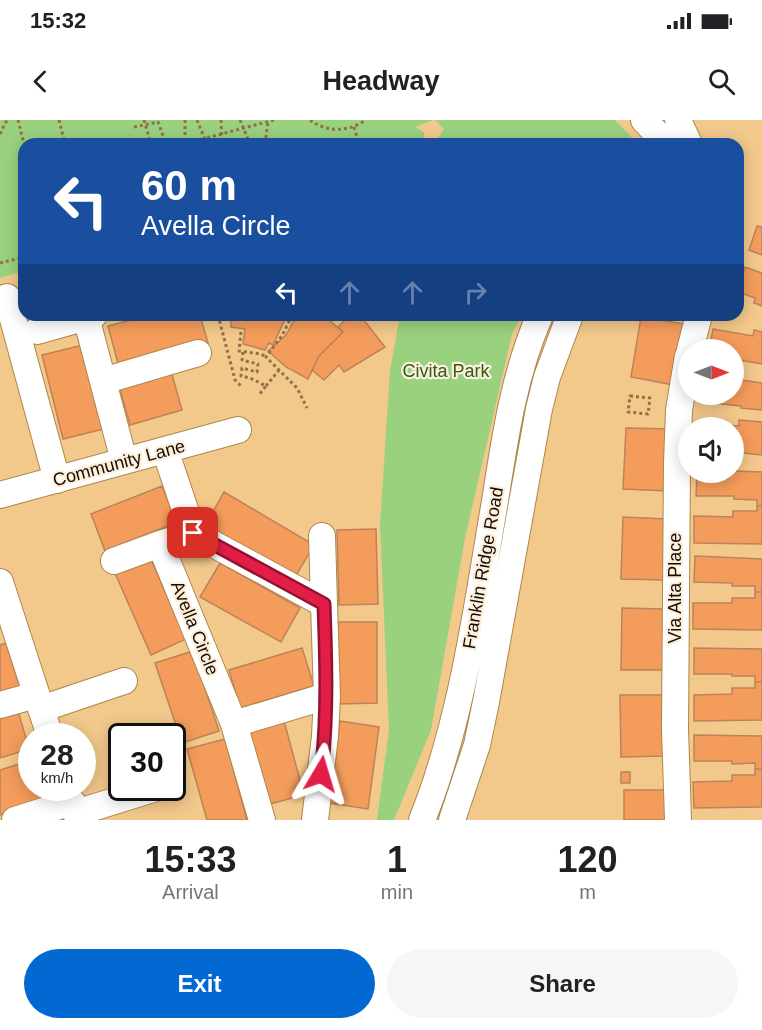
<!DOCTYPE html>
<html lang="en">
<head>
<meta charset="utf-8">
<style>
	:root { --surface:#fff; --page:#f6f6f6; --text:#202124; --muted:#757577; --accent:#0169d1 }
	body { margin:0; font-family:Helvetica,sans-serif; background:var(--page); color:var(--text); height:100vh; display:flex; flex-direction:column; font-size:22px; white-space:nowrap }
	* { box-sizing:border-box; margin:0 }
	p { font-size:20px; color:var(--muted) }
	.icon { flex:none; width:33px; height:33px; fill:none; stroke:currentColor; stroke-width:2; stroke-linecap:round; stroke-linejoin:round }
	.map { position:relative; height:700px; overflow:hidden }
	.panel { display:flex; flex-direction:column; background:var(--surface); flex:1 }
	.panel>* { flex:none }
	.banner { position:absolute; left:18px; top:18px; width:726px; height:183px; border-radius:18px; box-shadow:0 3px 15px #0003; background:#1a4fa0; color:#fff; overflow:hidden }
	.needle { width:39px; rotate:90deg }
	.controls { position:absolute; left:678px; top:219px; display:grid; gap:12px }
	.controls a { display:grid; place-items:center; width:66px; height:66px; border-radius:50%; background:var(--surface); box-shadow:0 3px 15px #0003; font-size:30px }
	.speed { position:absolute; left:18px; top:603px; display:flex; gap:12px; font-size:30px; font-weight:700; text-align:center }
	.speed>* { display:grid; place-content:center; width:78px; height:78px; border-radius:50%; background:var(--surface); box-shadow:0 3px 15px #0003; line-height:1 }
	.speed small { font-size:15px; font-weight:400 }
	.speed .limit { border:3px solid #111; border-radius:9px; background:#fff; color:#111 }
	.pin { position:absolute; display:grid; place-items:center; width:51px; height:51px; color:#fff; margin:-26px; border-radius:12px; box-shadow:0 3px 9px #0006 }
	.me { position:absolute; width:66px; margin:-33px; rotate:7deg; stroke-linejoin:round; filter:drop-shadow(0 0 4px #0008) }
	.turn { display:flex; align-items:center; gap:21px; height:126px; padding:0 24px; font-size:27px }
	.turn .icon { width:78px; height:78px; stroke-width:2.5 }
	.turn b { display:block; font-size:42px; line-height:51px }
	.lanes { display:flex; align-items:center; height:57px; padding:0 24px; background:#0003; justify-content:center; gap:30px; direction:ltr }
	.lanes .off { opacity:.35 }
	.eta { display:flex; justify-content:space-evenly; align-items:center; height:102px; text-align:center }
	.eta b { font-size:36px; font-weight:600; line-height:42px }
	.primary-button { display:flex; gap:12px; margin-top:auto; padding:12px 24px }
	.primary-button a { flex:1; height:69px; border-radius:36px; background:var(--accent); color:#fff; font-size:24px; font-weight:600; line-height:69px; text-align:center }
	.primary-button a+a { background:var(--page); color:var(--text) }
	.status { display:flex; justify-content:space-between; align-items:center; height:42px; padding:0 30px; background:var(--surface); direction:ltr }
	.status svg { height:16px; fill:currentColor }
	header { display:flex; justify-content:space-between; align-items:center; height:78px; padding:0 24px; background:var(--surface); font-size:27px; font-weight:600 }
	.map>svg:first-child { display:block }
</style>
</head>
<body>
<div class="status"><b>15:32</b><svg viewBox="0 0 49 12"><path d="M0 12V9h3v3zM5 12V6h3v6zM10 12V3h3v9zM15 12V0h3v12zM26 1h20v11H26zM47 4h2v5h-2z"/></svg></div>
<header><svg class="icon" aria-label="back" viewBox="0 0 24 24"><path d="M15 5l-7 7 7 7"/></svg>Headway<svg class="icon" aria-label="search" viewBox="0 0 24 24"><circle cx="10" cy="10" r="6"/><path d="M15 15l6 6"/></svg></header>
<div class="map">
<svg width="762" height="700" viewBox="0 0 762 700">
	<rect width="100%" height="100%" fill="#f3c88b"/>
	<path fill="#9ad17f" d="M0,0h433l-18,7 9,5v12h-400v127l-24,7z
		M435,0h180l19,20 -3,4h-197l10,-15z
		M400,195h122l-10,19 -47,204 -34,192 -37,90h-17l12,-91 -9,-204 10,-154z"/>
	<path fill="#f49c5b" stroke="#bd8259" stroke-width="1.5" d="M757,106l5,1v28l-13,-5z
		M745,147l17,6v33l-8,-3 1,-5 -17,-6z
		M30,195h25l-23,6z
		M150,195h50l8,28 -89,24 -11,-41z
		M231,195h56l-14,30 -4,-2 -4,7 -22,-6 2,-15 -14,-2z
		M297,195h26l20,17 -24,24 -11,23 -22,-12 -18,-16 18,-16z
		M350,195h10l25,32 -41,25 -5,-7 -15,15 -12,-10 7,-14 24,-24 -5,-5z
		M641,197l44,7 -11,61 -43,-8z
		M713,209l40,7 1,-6 8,2v32l-28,-5v-9h-25z
		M83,225l21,84 -41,10 -21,-84z
		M171,251l11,39 -52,15 -11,-39z
		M734,259l28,4v27l-21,-2v-2l-38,-4 1,-8h30z
		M739,300l23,2v33l-28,-3v-24h-34v-5l39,3z
		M626,308l44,1 -3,62 -44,-2z
		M734,351l28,1v34h-5v-6l-23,-1v-3h-38l1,-24h37z
		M162,366l15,36 -72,29 -14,-37z
		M224,372l90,53 -20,34 -89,-53z
		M757,386h5v38l-68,-1v-27l39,1v-6h24z
		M623,397l44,2 -2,61 -44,-1z
		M376,409l2,75 -39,1 -2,-75z
		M695,436l67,3v33h-7v-6h-23v-3l-38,-1z
		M150,437l36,82 -35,16 -36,-82z
		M220,443l80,45 -19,34 -81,-45z
		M755,472h7v38l-69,-1v-26h39v-5h23z
		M622,488l43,1v61h-44z
		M338,502h39v81l-38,1z
		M6,523l14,45 -20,6v-49z
		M302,528l12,38 -74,22 -11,-38z
		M694,528l68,1v33h-7v-6h-23v-2h-38z
		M193,531l26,80 -37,12 -27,-80z
		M755,562h7v38l-68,1v-26l38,-1v-6h23z
		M620,575h44l1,61 -44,1z
		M17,587l12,42 -29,9v-46z
		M284,601l20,74 -38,10 -20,-74z
		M340,601l39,6 -11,82 -39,-6z
		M694,615l68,1v33h-7v-6l-23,1v-3h-38z
		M225,619l22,81h-40l-20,-71z
		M32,640v28h21l3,10 -56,17v-45z
		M755,649h7v38l-68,1 -1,-26 39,-1v-6h23z
		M621,652h9v11h-9z
		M624,670h44v30h-44z"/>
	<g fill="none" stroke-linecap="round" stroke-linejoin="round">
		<defs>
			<path id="minor" d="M644,0l17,18 13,6
				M678,0l11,24
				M7,177l50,183
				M86,197l38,144
				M37,211l57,-16
				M690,230l9,-35
				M103,261l95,-28
				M165,330l28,83
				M0,375l238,-65
				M322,416l2,68
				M114,441l46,-17
				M0,462l50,154
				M0,585l36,-10
				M41,589l83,-28
				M234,604l93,-28
				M76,693l80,-25
				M15,700l57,-18
				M262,700l-28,-96 -74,-180 33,-11 131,71 3,92 -2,40 -10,84
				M422,700c40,-99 55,-214 73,-319 10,-64 19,-127 45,-186
				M452,700l25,-75 9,-43 53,-293 8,-32 23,-62
				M678,700l-3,-91 2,-266 2,-53 9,-54"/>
		</defs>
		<use href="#minor" stroke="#ae864a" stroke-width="28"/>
		<path stroke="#8f714a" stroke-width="3" stroke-dasharray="3 3" stroke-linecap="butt" d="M18,0l6,24
			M59,0l6,24
			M144,0l7,24
			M185,0v24
			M197,0l10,24
			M221,0l1,24
			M240,0l10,24
			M310,0c18,13 37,12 56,0
			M134,7l24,-5 8,22
			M354,7l5,17
			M0,14l7,-14
			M184,24l90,-24
			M265,24l3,-22
			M0,143l24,-6
			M218,195l17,65 7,7
			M226,195v2
			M292,195l-9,19 -17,23 31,31 10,20
			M241,212l-2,19 22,3 5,3
			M243,232l-1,8 16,4 -1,8 -15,-4 -1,8 9,2 16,8 -7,9
			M266,266l13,-16
			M630,276l20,2 -2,16 -20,-2z"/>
		<use href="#minor" stroke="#fff" stroke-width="26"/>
	</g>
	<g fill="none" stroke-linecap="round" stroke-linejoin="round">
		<defs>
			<path id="route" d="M193,413l131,71c2,57 4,113 -3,170"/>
		</defs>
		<use href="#route" stroke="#92132f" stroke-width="15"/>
		<use href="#route" stroke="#e11d48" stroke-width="10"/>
	</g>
	<g text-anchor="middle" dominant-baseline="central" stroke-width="4.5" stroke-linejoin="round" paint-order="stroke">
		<g font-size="18" fill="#2e5d0d" stroke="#fcefdd">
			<text x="446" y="251">Civita Park</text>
		</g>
		<g font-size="18" fill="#1c0d00" stroke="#fcefdd">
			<text transform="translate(119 343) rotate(-15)">Community Lane</text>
			<text transform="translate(483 448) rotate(-80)">Franklin Ridge Road</text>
			<text transform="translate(675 468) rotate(-90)">Via Alta Place</text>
			<text transform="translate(195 508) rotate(68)">Avella Circle</text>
		</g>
	</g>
</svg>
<div class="controls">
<a><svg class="needle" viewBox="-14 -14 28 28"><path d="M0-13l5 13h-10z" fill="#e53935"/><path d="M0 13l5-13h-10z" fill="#757577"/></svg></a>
<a><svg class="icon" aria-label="sound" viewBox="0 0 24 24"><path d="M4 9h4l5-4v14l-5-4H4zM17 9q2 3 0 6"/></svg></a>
</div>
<div class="speed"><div>28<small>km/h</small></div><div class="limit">30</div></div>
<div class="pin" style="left:193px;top:413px;background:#d93025"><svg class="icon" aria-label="arrive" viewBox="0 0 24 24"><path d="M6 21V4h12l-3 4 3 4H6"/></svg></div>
<svg class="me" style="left:321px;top:654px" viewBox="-20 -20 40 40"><path d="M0-17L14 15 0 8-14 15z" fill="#e11d48" stroke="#fff" stroke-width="4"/></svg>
<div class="banner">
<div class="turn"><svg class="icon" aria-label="left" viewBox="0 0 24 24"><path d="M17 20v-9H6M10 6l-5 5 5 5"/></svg><div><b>60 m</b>Avella Circle</div></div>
<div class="lanes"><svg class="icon" aria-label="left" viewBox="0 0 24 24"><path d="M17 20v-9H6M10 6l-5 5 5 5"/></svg><svg class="icon off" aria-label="ahead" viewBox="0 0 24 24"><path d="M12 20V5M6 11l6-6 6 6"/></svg><svg class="icon off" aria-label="ahead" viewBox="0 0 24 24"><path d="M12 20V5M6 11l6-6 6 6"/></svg><svg class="icon off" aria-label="right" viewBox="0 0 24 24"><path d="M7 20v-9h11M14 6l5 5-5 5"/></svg></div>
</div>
</div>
<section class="panel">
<div class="eta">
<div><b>15:33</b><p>Arrival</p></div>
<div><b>1</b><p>min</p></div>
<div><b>120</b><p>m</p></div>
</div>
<div class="primary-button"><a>Exit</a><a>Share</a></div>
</section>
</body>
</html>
